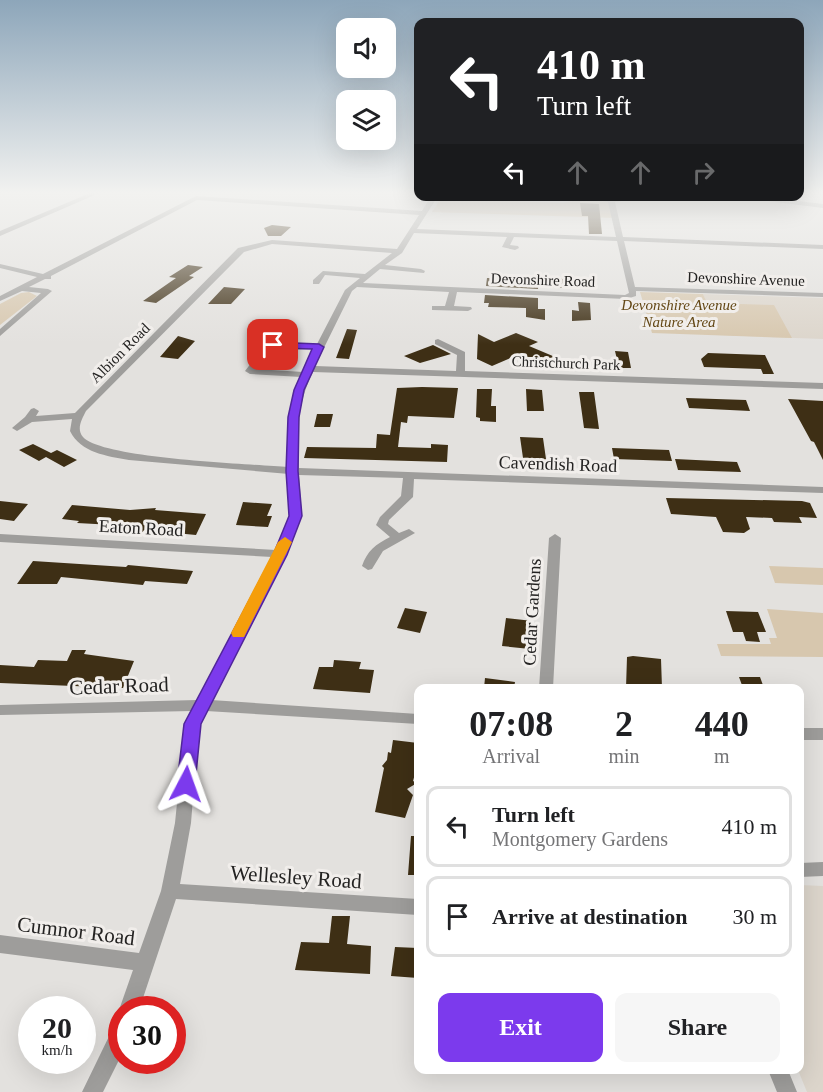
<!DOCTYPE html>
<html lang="en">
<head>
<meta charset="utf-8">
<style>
	:root { --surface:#fff; --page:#f6f6f6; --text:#202124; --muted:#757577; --line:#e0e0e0; --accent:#7c3aed }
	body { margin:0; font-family:Georgia,serif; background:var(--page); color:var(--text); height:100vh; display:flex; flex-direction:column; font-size:22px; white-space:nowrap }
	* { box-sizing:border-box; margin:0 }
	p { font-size:20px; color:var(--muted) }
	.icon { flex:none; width:33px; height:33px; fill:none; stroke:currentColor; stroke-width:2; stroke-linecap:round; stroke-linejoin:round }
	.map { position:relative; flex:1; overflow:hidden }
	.side { position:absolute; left:414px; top:684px; width:390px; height:390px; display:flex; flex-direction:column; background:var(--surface); border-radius:12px; box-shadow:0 6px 24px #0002 }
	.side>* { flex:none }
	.banner { position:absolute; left:414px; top:18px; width:390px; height:183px; border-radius:12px; box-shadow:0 6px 24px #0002; background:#202124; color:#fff; overflow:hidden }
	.buttons { position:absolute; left:336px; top:18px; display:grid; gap:12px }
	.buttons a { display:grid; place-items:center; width:60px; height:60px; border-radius:12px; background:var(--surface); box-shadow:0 6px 24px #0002; font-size:30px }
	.speed { position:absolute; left:18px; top:996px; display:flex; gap:12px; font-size:30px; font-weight:700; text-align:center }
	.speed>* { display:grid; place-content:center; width:78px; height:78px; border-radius:50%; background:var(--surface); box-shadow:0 6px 24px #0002; line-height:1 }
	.speed small { font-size:15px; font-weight:400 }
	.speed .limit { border:9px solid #d22; background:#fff; color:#111 }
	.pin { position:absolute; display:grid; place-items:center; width:51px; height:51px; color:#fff; margin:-26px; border-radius:12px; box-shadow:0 3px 9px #0006 }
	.me { position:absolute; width:66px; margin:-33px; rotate:4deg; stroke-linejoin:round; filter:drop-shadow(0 0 4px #0008) }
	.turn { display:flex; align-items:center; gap:21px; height:126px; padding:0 24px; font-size:27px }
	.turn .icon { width:78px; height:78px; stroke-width:2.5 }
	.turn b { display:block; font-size:42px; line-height:51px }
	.lanes { display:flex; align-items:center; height:57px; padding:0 24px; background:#0003; justify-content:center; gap:30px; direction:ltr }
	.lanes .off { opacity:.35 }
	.eta { display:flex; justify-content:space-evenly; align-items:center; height:102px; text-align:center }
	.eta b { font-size:36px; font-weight:600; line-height:42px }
	.primary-button { display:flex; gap:12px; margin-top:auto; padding:12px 24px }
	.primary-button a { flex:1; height:69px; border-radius:12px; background:var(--accent); color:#fff; font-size:24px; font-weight:600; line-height:69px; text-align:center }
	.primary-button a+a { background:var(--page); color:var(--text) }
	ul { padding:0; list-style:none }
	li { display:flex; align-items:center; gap:18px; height:81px; margin:0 12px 9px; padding:0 12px; border:3px solid var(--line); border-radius:12px }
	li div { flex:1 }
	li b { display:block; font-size:22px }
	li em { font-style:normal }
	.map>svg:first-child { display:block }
</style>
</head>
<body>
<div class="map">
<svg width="823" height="1092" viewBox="0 0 823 1092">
	<rect width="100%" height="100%" fill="#e3e1de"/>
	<path fill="#dcd5cb" d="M703,294l120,4v41l-105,-4z
		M800,885l23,1v206h-16l-9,-22z"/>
	<path fill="#d7c7ae" d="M441,198l122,5 23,-5 25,2 4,18 -183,-6z
		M29,292l8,4 -37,29v-21l21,-11z
		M640,292l63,2 4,9 67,2 18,33 -140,-5z
		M769,566l54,2v17l-48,-2z
		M767,609l56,4v44l-102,-1 -4,-12h54l-2,-6h8z"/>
	<path fill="#3e2f15" d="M580,203l19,1 3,30h-13l-1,-18h-6z
		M272,225l19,2 -10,9h-13l-4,-8z
		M188,265l15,2 -14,9 5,1 -38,26 -13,-2 33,-23 -7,-1z
		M487,278l52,1 -1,10 -52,-3z
		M542,278l24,1v9h-24z
		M224,287l21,2 -14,15h-23z
		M485,295l53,3v11h7v11l-19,-3v-9l-38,-1 1,-4h-5z
		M578,302l12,1 1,17 -19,1v-11l7,1z
		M347,329l10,1 -8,29 -13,-1z
		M516,333l22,9 -9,4 38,16 -16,7 -36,-13 -23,10 -15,-7 1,-25 16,8z
		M178,336l17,5 -17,18 -18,-2z
		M433,345l18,9 -31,9 -16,-7z
		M615,351l13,1 3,16h-12z
		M708,353l57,2 9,19h-11l-2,-5 -57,-2 -3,-8z
		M422,387l36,1 -4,30 -46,-2 -1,7 -6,-1 -3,25 33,1v-4l17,1 -1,17 -143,-4 3,-11 69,1 1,-14 13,1 7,-47z
		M477,389h15l-1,17h5v16l-16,-1v-3l-4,-1z
		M526,389l16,1 2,21h-17z
		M579,392h15l5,37 -15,-1z
		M686,398l60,2 4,11 -61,-3z
		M788,399l35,2v59l-9,-18 -3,-1z
		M317,414h16l-3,13h-16z
		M520,437l23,1 4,28 -23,-1z
		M33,444l18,9 6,-3 20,10 -13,7 -18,-10 -7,4 -20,-11z
		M612,448l57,2 3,11 -58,-2z
		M675,459l62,3 4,10 -63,-2z
		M666,498l136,3 8,2 7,15 -18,-1 3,6 -28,-1 -2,-4 -26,-1 4,12 -6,4 -21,-1 -7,-15 -45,-3z
		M0,501l28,3 -14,17 -14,-2z
		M243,502l29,2 -5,12h5l-4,11 -32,-2z
		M72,505l58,5 26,-2 -1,2 51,4 -10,21 -52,-5 -2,3 -13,-1 3,-6 -55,-3 2,-2 -17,-2z
		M33,561l93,6 2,-2 65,6 -6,13 -42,-3 -2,4 -82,-8 -4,7h-40z
		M405,608l22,4 -7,21 -23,-5z
		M726,611l32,1 8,20h-9l3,10 -14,-1 -3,-9h-10z
		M506,618l27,3 -3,28 -28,-3z
		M72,650h14l-2,4 50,7 -11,27 -123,-5v-18l34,2 4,-7 29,1z
		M633,656l28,3 1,29h-36l1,-31z
		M334,660l27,2 -2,7 15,1 -4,23 -57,-4 6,-22h14z
		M739,677h21l4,11h-21z
		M485,678l30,4 -1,6h-30z
		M393,740l25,3v20l-5,18 4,2 -10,6 6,6 -8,23 -30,-6 9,-44 -2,-2 5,-6 1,-8 3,1z
		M411,836h7v39h-10z
		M332,916h18l-3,28 24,2 -1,28 -75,-4 6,-28 28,1z
		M395,947l23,1v30l-27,-2z"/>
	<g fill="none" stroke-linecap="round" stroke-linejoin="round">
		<path fill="#9e9d9b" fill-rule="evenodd" d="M0,191h6l-6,3z
			M95,191h9l-104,45v-5z
			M196,196l226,15 9,-15h7l-21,33 199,8 -8,-35 -31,-6h79l-41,6 8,35 200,8v4l-199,-8 11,46 188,6v4l-187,-6v5l-10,3 -169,-7 -3,14 17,1 1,2 -4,2 -36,-1v-4h13l4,-14 -92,-5 -5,4 -37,75 141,5 1,-16 -22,-11v-4l3,-1 27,13v19l358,12v6l-510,-17c-16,31 -16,62 -14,96l524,19v6l-409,-14 -1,18 -24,23 -1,4 11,9 10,-4 6,4 -32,18 -11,18 -4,1 -6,-4c5,-15 14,-22 28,-29l-14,-12 4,-8 21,-21 2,-18 -104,-3 3,41 -16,38 -75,146 207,14v10l-212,-13 -7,13 -8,99 -11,61 238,15v16l-242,-16 -37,111h-17v5l-3,-5 14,-40 -133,-17v-18l139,18 22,-62 14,-68 10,-99 7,-13 -192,4v-10l197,-5 75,-143 -272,-15v-8l276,16 14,-34 -1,-42 -160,-14c-22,-4 -48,-7 -59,-29l2,-12 -40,3 -15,9 -5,-3 13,-11 6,-8 3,-1 5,3 -3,5 39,-3 163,-165 34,-8 125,9 22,-34 -222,-15 -146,76v3h-6l-16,8 19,2 4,2 -52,45v-7l41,-36 -19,-2 -22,10v-5l37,-19 -37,-9v-4l43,10zM414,233l93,4 -5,10 13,3 4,-2 -1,-2 -8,-1 4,-8 103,4 12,52 -4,2 -262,-12 17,-14 44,4 1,-2 -4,-2 -36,-4 17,-12zM272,244l120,9 -27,21 -42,-3 -10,9v4h6l6,-9 35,3 -15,12 -28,54 -38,-1 6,-9 -4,-3 -3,1 -9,13 4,3 42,1 -12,23 -47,-3 6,-9 -4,-3 -3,1 -10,13 5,3 51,3c-14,28 -14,60 -13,90 -36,-3 -185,-8 -205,-30 -7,-8 -1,-18 3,-26l158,-159z
			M730,196h25l68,8v4z
			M555,534l6,4 -8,150h-14l10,-150z
			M800,728h23v12h-23z
			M823,862v14l-23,1v-14z
			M122,1021v33l-19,38h-21l33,-68z
			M768,1070h20l9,22h-20z"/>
	</g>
	<linearGradient id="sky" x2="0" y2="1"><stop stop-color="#8da6ba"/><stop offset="0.56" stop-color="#f2f2f0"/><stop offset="1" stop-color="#f2f2f0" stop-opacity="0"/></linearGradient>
	<rect width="823" height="344" fill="url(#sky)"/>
	<path fill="#7c3aed" stroke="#51269a" stroke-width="1.5" d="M270,342l49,2 5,3 -20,43 -5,27 -1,54 4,45 -15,39 -86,169 -6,60 -3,6h-13l-2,-6 7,-60 89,-169 16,-39 -3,-45 2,-54 6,-27 18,-41 -39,-1 -5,-3z"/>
	<path fill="#f59e0b" d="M285,537l7,5 -46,91 -2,4h-11l-2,-4 47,-91z"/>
	<g text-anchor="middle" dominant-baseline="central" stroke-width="6" stroke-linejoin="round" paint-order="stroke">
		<g font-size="15" fill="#242322" stroke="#f1eeeb">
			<text transform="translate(746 279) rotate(2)">Devonshire Avenue</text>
			<text transform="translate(543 280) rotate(2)">Devonshire Road</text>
			<text transform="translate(120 353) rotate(-45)">Albion Road</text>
			<text transform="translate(566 363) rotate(2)">Christchurch Park</text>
		</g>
		<g font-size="15" font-style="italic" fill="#644816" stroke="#f1eeeb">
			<text x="679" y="305">Devonshire Avenue<tspan x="679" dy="17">Nature Area</tspan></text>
		</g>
		<g font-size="18" fill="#242322" stroke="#f1eeeb">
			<text transform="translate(558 464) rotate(2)">Cavendish Road</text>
			<text transform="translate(141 528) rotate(3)">Eaton Road</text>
			<text transform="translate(532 612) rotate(-87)">Cedar Gardens</text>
		</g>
		<g font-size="21" fill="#242322" stroke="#f1eeeb">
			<text transform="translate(119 686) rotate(-2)">Cedar Road</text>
			<text transform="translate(296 877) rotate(4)">Wellesley Road</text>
			<text transform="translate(76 931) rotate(7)">Cumnor Road</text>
		</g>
	</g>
</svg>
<div class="buttons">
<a><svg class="icon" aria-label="sound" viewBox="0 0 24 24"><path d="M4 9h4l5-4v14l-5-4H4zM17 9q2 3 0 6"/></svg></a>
<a><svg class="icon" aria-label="layers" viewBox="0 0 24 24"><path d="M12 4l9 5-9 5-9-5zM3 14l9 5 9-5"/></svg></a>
</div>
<div class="speed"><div>20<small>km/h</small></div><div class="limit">30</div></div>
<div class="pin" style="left:273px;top:345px;background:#d93025"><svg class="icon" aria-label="arrive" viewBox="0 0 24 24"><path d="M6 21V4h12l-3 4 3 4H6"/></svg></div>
<svg class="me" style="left:186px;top:784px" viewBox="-20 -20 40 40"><path d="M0-17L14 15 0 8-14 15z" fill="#7c3aed" stroke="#fff" stroke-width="4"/></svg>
<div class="banner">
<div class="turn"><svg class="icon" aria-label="left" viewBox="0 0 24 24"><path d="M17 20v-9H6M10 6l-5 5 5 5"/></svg><div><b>410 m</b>Turn left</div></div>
<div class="lanes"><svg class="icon" aria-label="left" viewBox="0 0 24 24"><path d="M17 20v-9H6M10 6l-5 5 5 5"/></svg><svg class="icon off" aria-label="ahead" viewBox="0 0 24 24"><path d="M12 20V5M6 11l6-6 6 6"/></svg><svg class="icon off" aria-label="ahead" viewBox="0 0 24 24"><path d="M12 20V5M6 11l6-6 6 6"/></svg><svg class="icon off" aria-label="right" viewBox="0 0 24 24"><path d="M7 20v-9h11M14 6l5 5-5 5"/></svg></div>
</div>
<section class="side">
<div class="eta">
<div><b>07:08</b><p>Arrival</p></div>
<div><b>2</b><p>min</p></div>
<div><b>440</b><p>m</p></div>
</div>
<ul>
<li><svg class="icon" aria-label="left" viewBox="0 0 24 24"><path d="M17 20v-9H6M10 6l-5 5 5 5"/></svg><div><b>Turn left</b><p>Montgomery Gardens</p></div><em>410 m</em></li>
<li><svg class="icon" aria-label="arrive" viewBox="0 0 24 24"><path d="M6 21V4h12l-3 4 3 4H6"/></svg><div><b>Arrive at destination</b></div><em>30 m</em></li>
</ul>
<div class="primary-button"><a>Exit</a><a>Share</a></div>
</section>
</div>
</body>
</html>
